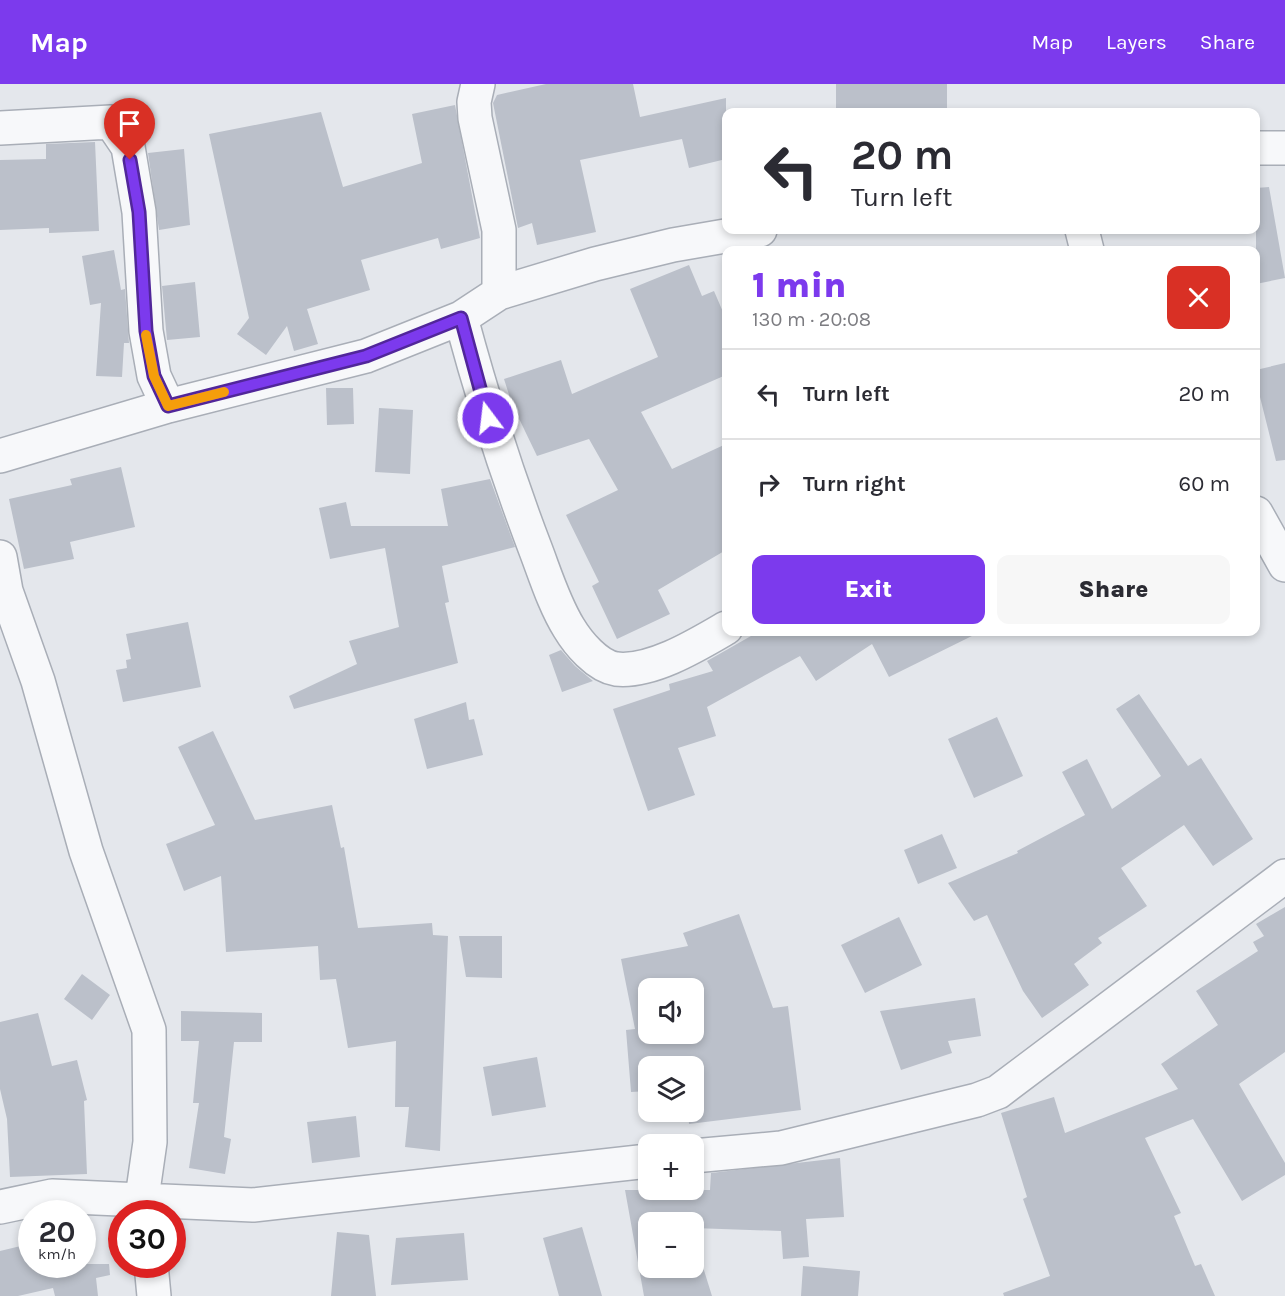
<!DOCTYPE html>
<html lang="en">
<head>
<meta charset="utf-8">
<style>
	:root { --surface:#fff; --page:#f7f7f7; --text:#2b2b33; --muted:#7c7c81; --line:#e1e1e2; --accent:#7c3aed }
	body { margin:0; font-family:Karla,sans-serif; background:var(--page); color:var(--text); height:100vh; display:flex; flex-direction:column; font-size:22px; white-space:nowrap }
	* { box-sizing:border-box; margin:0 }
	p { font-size:20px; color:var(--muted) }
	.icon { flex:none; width:33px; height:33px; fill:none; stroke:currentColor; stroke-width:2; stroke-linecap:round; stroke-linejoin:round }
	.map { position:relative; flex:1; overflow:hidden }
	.details { position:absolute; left:722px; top:162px; width:538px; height:390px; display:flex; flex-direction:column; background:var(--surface); border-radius:12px; box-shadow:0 3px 9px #0003 }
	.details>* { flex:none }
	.hud { position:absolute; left:722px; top:24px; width:538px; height:126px; border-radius:12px; box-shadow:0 3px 9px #0003; background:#fff; color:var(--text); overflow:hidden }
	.fabs { position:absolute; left:638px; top:894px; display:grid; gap:12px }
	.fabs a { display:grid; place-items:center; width:66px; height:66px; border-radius:12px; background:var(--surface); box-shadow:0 3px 9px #0003; font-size:30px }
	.speed { position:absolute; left:18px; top:1116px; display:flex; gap:12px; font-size:30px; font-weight:700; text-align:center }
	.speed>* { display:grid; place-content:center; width:78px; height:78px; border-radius:50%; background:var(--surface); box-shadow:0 3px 9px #0003; line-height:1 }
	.speed small { font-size:15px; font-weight:400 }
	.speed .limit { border:9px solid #d22; background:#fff; color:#111 }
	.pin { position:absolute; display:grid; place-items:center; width:51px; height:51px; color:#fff; margin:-62px -26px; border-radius:50% 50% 50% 0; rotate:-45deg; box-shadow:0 0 6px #0007 }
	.pin .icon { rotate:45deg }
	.me { position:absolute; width:66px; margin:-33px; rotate:345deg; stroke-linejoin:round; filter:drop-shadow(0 0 4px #0008) }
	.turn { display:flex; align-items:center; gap:21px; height:126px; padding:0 30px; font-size:27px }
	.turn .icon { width:78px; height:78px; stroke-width:2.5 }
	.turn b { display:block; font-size:42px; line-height:51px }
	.round { display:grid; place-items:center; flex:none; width:63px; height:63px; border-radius:12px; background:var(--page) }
	.overview { display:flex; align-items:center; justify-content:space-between; height:102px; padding:0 30px }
	h1 { font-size:36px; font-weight:800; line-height:45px; color:var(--accent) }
	.cta { display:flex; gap:12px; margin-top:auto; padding:12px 30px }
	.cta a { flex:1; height:69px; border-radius:12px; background:var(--accent); color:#fff; font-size:24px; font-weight:800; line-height:69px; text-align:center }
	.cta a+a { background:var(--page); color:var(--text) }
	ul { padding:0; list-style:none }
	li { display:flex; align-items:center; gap:18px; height:90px; padding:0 30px; border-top:2px solid var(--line) }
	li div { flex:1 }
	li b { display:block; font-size:22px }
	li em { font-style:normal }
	header { display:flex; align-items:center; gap:36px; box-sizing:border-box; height:84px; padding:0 30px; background:var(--accent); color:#fff }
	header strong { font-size:28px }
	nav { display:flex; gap:33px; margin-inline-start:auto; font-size:21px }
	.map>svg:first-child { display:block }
</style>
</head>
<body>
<header>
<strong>Map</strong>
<nav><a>Map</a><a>Layers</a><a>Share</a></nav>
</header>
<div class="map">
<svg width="1285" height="1212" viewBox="0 0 1285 1212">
	<rect width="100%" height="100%" fill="#e4e7ec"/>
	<path fill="#bbc0ca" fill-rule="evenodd" d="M546,0h87l7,33 86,-19v61l-37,9 -7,-29 -102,21 16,72 -59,13 -5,-22 -14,5 -25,-125 4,-8z
		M836,0h111v24h-111z
		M455,21l25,133 -39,11 -3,-11 -77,22 9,30 -63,19 11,35 -24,7 -7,-25 -21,29 -29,-21 12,-16 -40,-184 112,-22 22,75 79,-24 -10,-49z
		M95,58l4,89 -50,2v-5l-49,2v-70l46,-1v-15z
		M184,65l6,76 -31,5 -11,-77z
		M1269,103l16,91 -29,6v-96z
		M114,166l7,40 4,-1 4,54h-5l-2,34 -26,-1 5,-73 -11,2 -8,-49z
		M689,181l13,31 12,-5 12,28v56l-85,37 31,57 54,-25v106l-68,40 12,24 -53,25 -25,-53 7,-4 -33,-67 52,-25 -29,-51 -52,17 -25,-52 -8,-25 57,-19 11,34 86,-37 -28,-68z
		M195,198l5,55 -33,3 -5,-54z
		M1285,279v97l-9,1 -20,-80v-11z
		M326,304h27l1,36 -27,1z
		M379,324l34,2 -3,64 -35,-2z
		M121,383l14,60 -65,15 4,17 -50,10 -15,-70 63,-14 -2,-6z
		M490,395l25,68 -73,19 7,36 -4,1 13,60 -164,46 -5,-13 68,-32 -8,-23 50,-14 -14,-79 -55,11 -11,-51 27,-6 5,24h97l-7,-37z
		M188,538l13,65 -78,15 -7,-32 11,-2 -1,-8 5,-1 -5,-25z
		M758,548h222l-91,45 -17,-33 -56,37 -16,-25 -93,51 9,29 -38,12 17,47 -47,16 -35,-102 57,-19 -1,-6 44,-13 -6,-10z
		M561,566l14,16 18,15 -31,11 -13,-37z
		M1139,610l49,72 13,-8 52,81 -40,27 -29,-41 -63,43 26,38 -49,32 4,5 -28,21 15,21 -47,33 -19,-27 -36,-76 -13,6 -26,-38 70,-30 -1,-2 68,-36 -23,-43 25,-13 25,50 49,-33 -45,-67z
		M466,618l3,18 5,-1 9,36 -56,14 -13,-50z
		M997,633l26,59 -49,22 -26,-59z
		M213,647l42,89 77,-15 9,43 3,-1 14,81 74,-5 1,12 15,1 -8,215 -35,-4 4,-40h-14l1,-66 -48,7 -12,-69 -16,1 -2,-34 -92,6 -5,-76 -37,15 -18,-47 49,-19 -37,-78z
		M942,750l15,34 -39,16 -14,-34z
		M1285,823v145l-46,32 46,79v12l-43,26 -49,-82 -48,19 36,75 -7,3 21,50 6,-2 14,32h-211l-1,-3 47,-17 -27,-77 4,-2 -26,-84 53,-16 11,36 113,-44 -17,-25 57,-39 -22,-34 62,-40 -5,-9 11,-6 -8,-12z
		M739,830l34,94 15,-2 13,104 -112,14 -1,-12h5v-46h-45v25l-17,1 -5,-62 9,-1 -14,-70 67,-13 -5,-13zM648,904h45v46h-45z
		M899,833l23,48 -57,28 -24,-48z
		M459,852h43v42l-36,-1z
		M82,890l28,21 -18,25 -28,-21z
		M975,914l6,38 -33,5 4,12 -51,17 -21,-59z
		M181,927l81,2v29h-28l-10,95 7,2 -6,35 -36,-6 10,-65h-6l6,-62h-18z
		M38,929l14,53 25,-6 10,40 -3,1 3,73 -77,3 -3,-58 -7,-30v-67z
		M537,973l9,50 -54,9 -9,-49z
		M356,1032l4,41 -48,6 -5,-41z
		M840,1074l4,59 -38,2 3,38 -26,2 -2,-28 -88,-3v-6h-45v46h45v-33l19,61h-68l-19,-106h85l1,-17z
		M582,1143l20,69h-43l-16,-58z
		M337,1148l32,3 7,61h-45z
		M464,1149l4,47 -77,5 5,-47z
		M29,1160l3,20h77l1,11 -14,3 2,18h-43l-2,-8 -35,8h-18v-45z
		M803,1182l57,5 -2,25h-57z"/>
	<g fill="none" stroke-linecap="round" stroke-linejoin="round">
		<defs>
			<path id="minor" d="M478,0l-4,18 1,16 24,112v63
				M0,44l111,-6 17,25 11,65 7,119 8,45 14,30
				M1256,64h29
				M1082,146l5,20
				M461,234c21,78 45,154 74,230 10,26 19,56 34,80 9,15 28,38 47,41 35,4 81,-24 110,-41
				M0,372l168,-50 198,-50 95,-38 38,-25 96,-29 78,-19 87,-15
				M1256,429l29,52
				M0,473l6,34 32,90 48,170 63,179 1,112 -8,56 3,16
				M693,1072l88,-8 196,-48 21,-8 287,-216
				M0,1123l52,-11 201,9 395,-44
				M151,1180l3,32"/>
		</defs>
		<use href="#minor" stroke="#a9aeb7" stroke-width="36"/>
		<use href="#minor" stroke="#f7f8fa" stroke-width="33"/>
	</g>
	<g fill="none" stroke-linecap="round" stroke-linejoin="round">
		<defs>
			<path id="route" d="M130,76l9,52 7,119 8,45 14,30 198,-50 95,-38 27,100"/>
		</defs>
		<use href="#route" stroke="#51269a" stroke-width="15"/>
		<use href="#route" stroke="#7c3aed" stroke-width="10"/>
		<path stroke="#f59e0b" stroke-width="10" d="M146,251l8,41 14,30 56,-14"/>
	</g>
</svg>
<div class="fabs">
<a><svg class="icon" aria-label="sound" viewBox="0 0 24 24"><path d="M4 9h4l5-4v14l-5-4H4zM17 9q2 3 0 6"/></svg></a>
<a><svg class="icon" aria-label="layers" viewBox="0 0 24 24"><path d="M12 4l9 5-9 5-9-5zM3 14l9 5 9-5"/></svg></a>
<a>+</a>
<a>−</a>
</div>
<div class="speed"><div>20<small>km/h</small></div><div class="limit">30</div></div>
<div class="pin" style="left:130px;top:76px;background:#d93025"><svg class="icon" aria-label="arrive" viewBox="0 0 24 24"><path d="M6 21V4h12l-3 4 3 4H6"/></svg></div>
<svg class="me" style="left:488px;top:334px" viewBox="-20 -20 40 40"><circle r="17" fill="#7c3aed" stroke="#fff" stroke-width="3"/><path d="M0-11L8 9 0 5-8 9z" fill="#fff"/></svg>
<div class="hud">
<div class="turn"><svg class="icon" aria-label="left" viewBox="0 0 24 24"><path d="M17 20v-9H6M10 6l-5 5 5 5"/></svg><div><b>20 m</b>Turn left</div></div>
</div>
<section class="details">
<div class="overview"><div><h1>1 min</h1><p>130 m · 20:08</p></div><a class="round" style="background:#d93025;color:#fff"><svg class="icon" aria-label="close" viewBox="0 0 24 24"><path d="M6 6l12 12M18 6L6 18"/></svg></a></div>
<ul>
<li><svg class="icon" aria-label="left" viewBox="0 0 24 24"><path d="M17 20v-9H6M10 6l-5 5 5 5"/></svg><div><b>Turn left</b></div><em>20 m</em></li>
<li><svg class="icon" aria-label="right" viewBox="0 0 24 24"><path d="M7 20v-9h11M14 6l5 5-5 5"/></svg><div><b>Turn right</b></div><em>60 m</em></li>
</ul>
<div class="cta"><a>Exit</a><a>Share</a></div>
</section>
</div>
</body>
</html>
